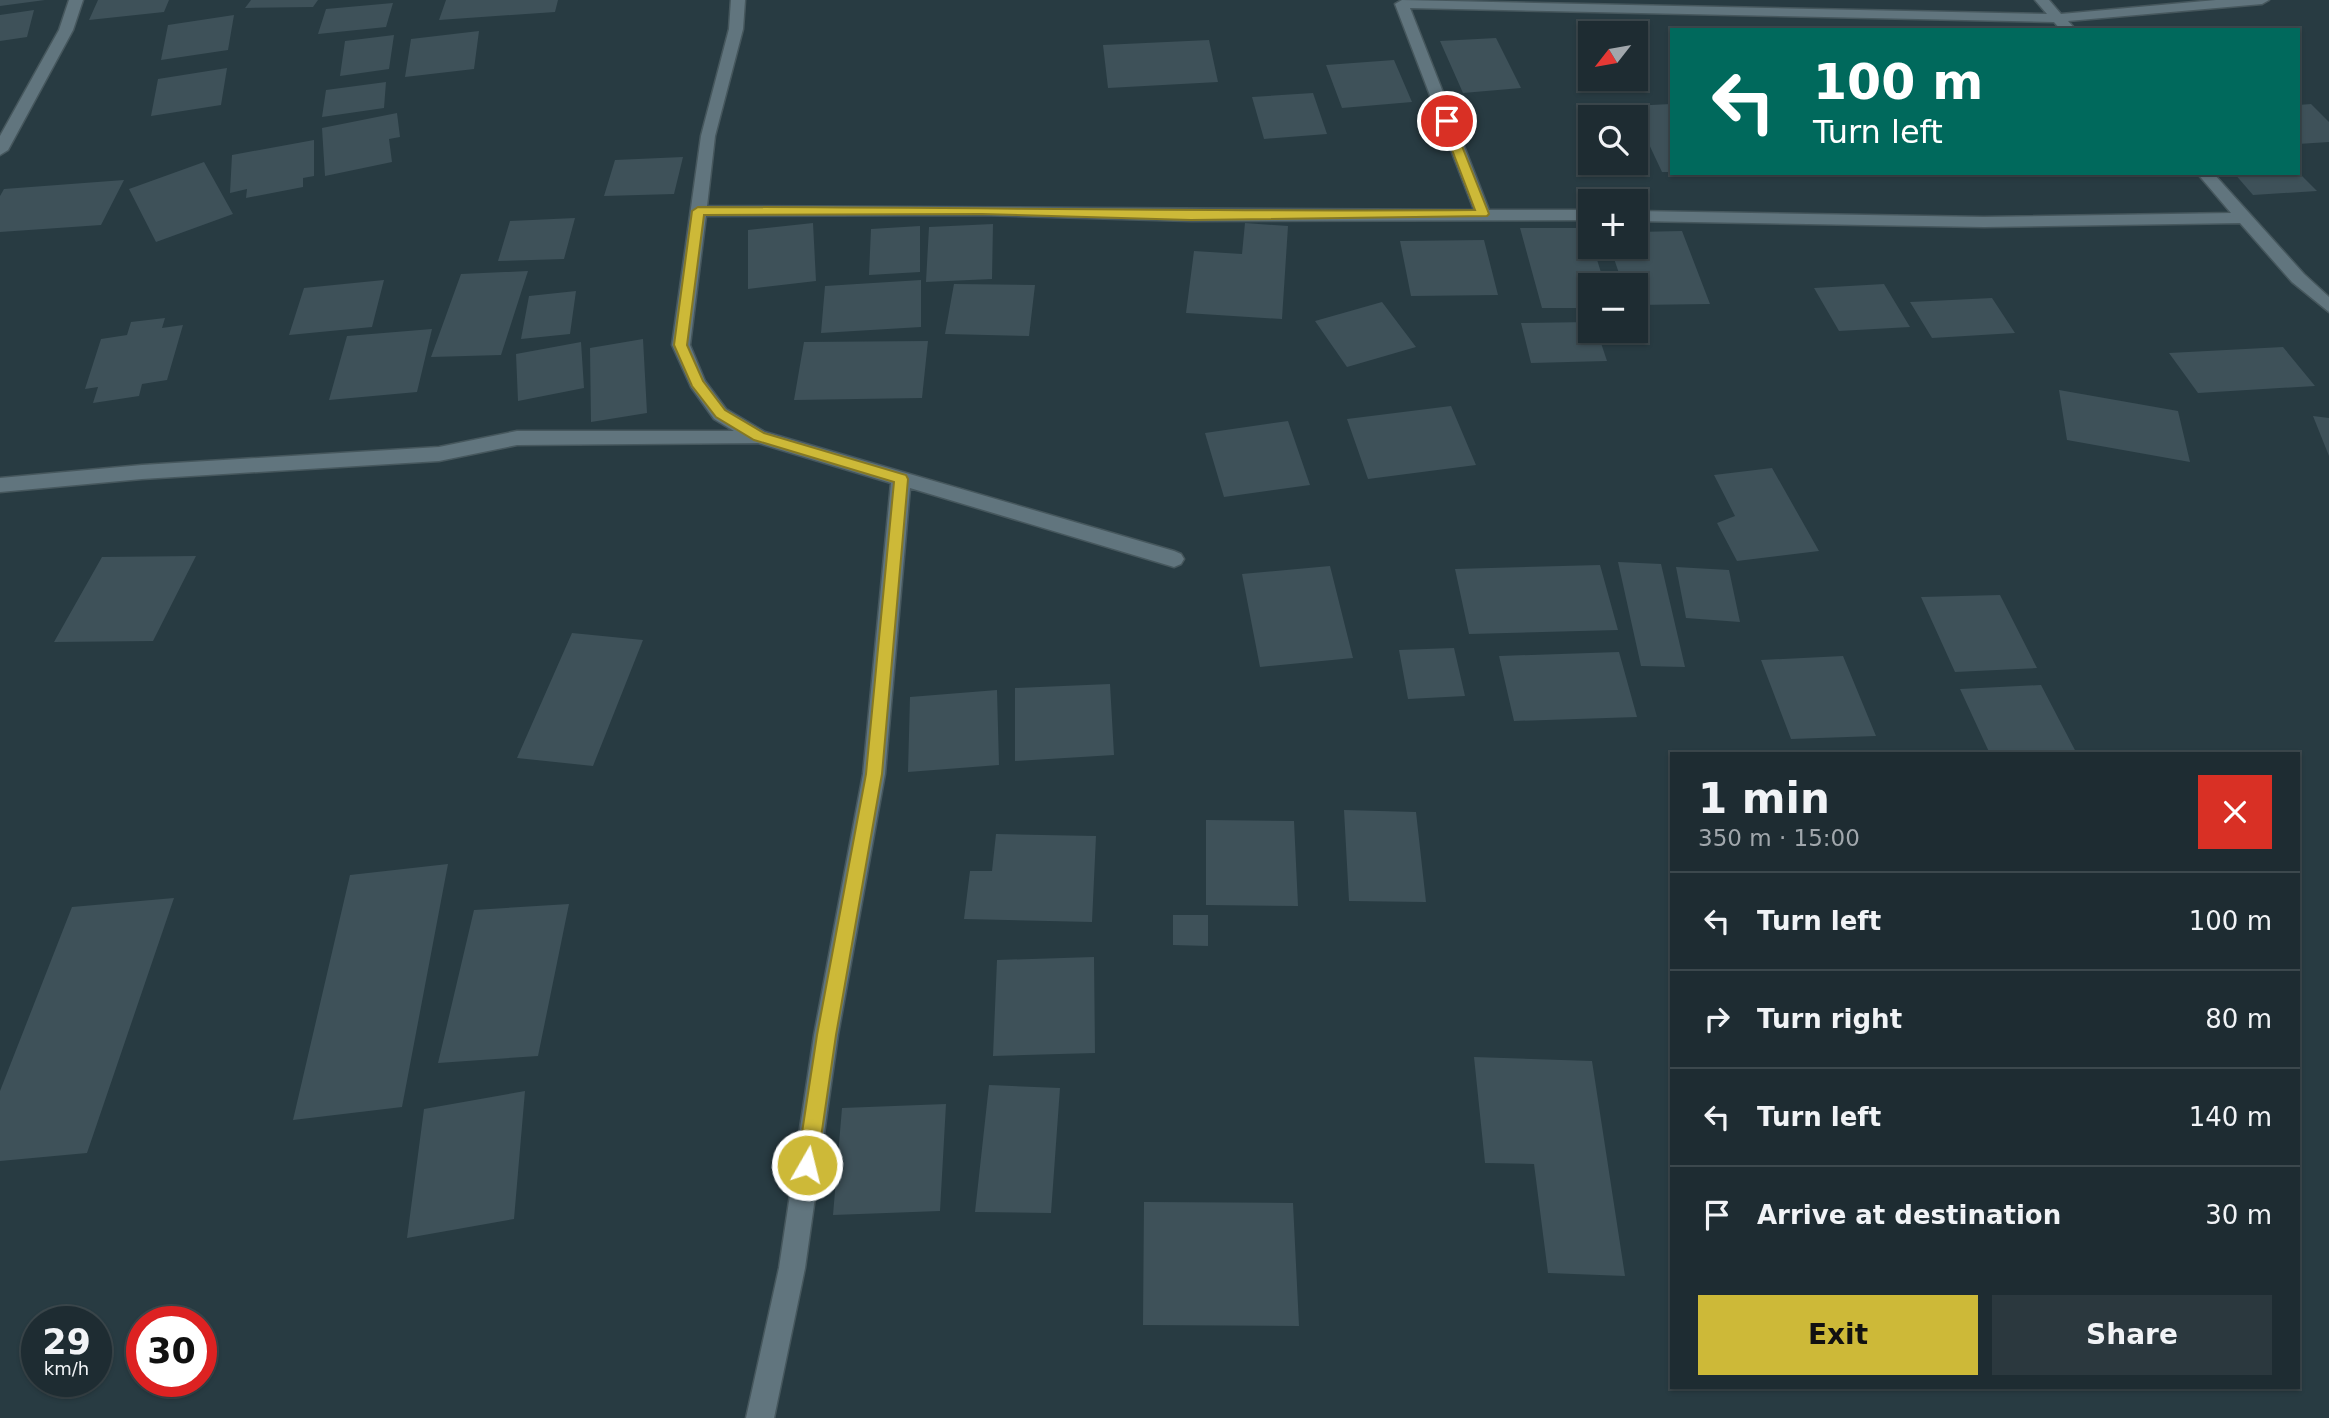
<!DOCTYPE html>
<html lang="en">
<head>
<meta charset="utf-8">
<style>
	:root { --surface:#1e2c32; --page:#2b383e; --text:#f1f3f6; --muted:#a1a7ac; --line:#3c484d; --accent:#cdb938 }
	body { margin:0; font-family:"DejaVu Sans",sans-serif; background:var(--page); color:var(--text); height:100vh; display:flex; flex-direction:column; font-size:26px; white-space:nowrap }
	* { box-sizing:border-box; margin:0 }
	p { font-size:23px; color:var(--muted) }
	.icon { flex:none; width:38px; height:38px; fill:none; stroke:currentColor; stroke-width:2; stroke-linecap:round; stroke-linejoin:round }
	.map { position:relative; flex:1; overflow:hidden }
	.drawer { position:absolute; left:1670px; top:752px; width:630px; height:637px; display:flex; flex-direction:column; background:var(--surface); border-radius:0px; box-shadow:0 2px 5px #0004,0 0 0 2px var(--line) }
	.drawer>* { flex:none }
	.guide { position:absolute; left:1670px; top:28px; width:630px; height:147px; border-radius:0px; box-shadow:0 2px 5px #0004,0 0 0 2px var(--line); background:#00695c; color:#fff; overflow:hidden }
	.needle { width:46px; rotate:239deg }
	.tools { position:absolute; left:1578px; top:21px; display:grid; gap:14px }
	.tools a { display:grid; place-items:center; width:70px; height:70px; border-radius:0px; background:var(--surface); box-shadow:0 2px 5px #0004,0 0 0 2px var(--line); font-size:35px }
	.speed { position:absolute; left:21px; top:1306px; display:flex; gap:14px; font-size:35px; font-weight:700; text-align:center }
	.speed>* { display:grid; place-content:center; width:91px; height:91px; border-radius:50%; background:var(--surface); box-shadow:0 2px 5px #0004,0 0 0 2px var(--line); line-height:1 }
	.speed small { font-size:18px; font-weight:400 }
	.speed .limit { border:10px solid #d22; background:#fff; color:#111 }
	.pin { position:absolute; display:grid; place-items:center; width:60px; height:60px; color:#fff; margin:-30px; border:4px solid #fff; border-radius:50%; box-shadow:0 2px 7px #0007 }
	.me { position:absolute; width:77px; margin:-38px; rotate:8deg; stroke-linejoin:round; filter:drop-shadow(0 0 5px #0008) }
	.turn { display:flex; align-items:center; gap:24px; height:147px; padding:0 28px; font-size:32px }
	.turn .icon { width:91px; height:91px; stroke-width:2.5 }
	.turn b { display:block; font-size:49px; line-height:60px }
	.round { display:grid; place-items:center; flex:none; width:74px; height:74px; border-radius:0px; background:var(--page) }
	.head { display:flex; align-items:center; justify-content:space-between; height:119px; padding:0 28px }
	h1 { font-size:42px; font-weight:600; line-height:52px }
	.action { display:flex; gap:14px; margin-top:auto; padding:14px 28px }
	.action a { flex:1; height:80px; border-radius:0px; background:var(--accent); color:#111; font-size:28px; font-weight:600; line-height:80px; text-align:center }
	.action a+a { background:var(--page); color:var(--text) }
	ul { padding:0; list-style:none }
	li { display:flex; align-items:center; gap:21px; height:98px; padding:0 28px; border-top:2px solid var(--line) }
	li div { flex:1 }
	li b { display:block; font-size:26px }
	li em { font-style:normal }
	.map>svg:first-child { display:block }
</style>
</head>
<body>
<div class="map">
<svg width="2329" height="1418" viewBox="0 0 2329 1418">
	<rect width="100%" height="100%" fill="#283b42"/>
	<path fill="#3e5159" d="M0,0h45l-45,6z
		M98,0h71l-5,12 -75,8z
		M251,0h67l-5,7 -68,1z
		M446,0h112l-3,12 -116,8z
		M393,3l-7,24 -68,7 8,-25z
		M34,10l-7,27 -27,4v-26z
		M234,15l-6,35 -67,10 7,-35z
		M479,31l-5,38 -69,8 6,-38z
		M394,35l-5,34 -49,7 5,-35z
		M1496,38l25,50 -58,5 -23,-52z
		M1209,40l9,42 -110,6 -5,-43z
		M1394,60l18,42 -70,6 -16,-43z
		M227,68l-6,37 -70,11 7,-37z
		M386,82l-2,26 -62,9 4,-27z
		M1313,93l14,41 -63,5 -12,-42z
		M1671,104v68h-9l-31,-66z
		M2311,104l18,18v20l-31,2v-39z
		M397,113l3,24 -11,2 3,23 -67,14 -3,-48z
		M314,140v36l-11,2v9l-57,11 1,-9 -17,4 2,-38z
		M683,157l-9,37 -70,2 11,-36z
		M204,162l29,52 -77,28 -27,-53z
		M2234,173h65l18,18 -64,4z
		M124,180l-23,45 -101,7v-36l4,-7z
		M575,218l-11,41 -66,2 12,-40z
		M813,223l3,58 -68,8v-59z
		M1245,223l43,3 -6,93 -96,-6 8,-62 48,3z
		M993,224l-1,55 -66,3 3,-55z
		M920,226v46l-51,3 2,-46z
		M1520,228h67l18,57h-14v23h-49z
		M1682,231l28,73 -74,1v-20h-13l-13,-38h26v-15z
		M1484,240l14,55 -87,1 -11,-55z
		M528,271l-27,84 -70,2 30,-83z
		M384,280l-12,47 -83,8 15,-47z
		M921,280v47l-100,6 4,-47z
		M954,284l81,1 -6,51 -84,-2z
		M1884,284l26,43 -71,4 -25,-43z
		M576,291l-6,43 -49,5 8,-43z
		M1992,298l23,35 -83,5 -22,-36z
		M1382,302l34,45 -69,20 -32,-46z
		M165,318l-3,10 21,-3 -16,55 -25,4 -3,12 -46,7 5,-16 -13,2 16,-50 26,-4 4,-13z
		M1591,322v9h6l10,30 -76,2 -10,-40z
		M432,329l-15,63 -88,8 18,-64z
		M643,339l4,74 -56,9 -1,-74z
		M928,341l-6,57 -128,2 10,-58z
		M581,342l3,46 -66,13 -2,-47z
		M2283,347l32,39 -117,7 -29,-40z
		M2059,390l119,21 12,51 -123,-22z
		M1451,406l25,59 -108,14 -21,-60z
		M2313,416l16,2v38z
		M1288,421l22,64 -86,12 -19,-64z
		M1772,468l47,83 -82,10 -20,-38 18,-7 -21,-41z
		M196,556l-43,85 -99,1 48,-85z
		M1618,562l43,2 24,103 -44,-1z
		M1600,565l18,65 -149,4 -14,-65z
		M1330,566l23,92 -93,9 -18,-93z
		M1676,567l53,3 11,52 -54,-4z
		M2000,595l37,73 -82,4 -34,-75z
		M572,633l71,7 -50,126 -76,-8z
		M1454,648l11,48 -57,3 -9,-49z
		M1619,652l18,65 -123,4 -15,-65z
		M1843,656l33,80 -85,3 -30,-79z
		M1110,684l4,71 -99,6v-73z
		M2041,685l36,69h-87l-30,-65z
		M997,690l2,75 -91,7 2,-75z
		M1344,810l72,2 10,90 -77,-1z
		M1206,820l88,1 4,85 -92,-1z
		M996,834l100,2 -4,86 -128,-3 6,-48h22z
		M448,864l-46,243 -109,13 57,-245z
		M174,898l-87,255 -87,8v-70l72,-184z
		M569,904l-31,152 -100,7 36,-153z
		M1173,915h35v31l-35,-1z
		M1094,957l1,96 -102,3 4,-96z
		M1474,1057l118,4 33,215 -77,-3 -14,-109 -49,-1z
		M989,1085l71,3 -9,125 -76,-1z
		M525,1091l-11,128 -107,19 17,-129z
		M946,1104l-6,107 -107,4 9,-107z
		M1144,1202l149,1 6,123 -156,-1z"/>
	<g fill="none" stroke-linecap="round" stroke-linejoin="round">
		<defs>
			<path id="street" d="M69,0h14l-10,30 -65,120 -8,5v-19l59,-106z
				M731,0h14l-2,29 -28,107 -8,70c256,-1 511,5 767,4l-79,-206 7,-4 645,14 -12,-14h14l12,14 155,-14h53l-7,4 -194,17 8,9h-15l-7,-8 -644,-14 79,202h102v10l-400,1 -209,-6 -276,1 -16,129 15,36 21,28 39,23 409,119 7,3 3,5 -3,5 -7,3 -264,-79 -25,286 -47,261 -33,233 -31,150h-28l33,-150 35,-233 49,-261 28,-291 -133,-40 -241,2 -78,16 -297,18 -142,13v-14l142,-13 297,-18 78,-16h217l-20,-12 -23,-32 -19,-42 29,-209 28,-107z
				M2197,173h16l91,101 25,23v15l-37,-30 -52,-59 -256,4 -348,-6v-10l348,6 247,-4z"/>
		</defs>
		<use href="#street" stroke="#46575d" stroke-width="3"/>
		<use href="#street" fill="#61757e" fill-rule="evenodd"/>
	</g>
	<path fill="#cdb938" stroke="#857824" stroke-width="2" d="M1447,117l5,4 37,93 -2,2 -296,4 -209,-6 -278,1 -17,130 16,36 22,29 39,23 142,42 2,4 -26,295 -46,261 -19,130 -3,7 -7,3 -7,-3 -3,-7 20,-130 49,-261 28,-292 -140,-42 -38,-23 -24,-31 -18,-41 18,-134 6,-4c259,0 518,5 777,3l-34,-89z"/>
</svg>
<div class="tools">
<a><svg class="needle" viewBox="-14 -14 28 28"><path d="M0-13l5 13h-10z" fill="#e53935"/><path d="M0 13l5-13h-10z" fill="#a1a7ac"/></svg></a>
<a><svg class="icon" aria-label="search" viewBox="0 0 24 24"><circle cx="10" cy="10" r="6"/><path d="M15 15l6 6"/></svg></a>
<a>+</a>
<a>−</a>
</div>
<div class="speed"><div>29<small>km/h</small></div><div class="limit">30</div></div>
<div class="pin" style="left:1447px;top:121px;background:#d93025"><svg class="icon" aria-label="arrive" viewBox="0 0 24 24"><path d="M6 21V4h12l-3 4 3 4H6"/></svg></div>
<svg class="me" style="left:807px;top:1165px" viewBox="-20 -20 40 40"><circle r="17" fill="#cdb938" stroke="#fff" stroke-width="3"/><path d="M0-11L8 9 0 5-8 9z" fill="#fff"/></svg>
<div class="guide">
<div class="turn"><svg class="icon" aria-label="left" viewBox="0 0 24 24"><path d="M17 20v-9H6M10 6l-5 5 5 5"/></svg><div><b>100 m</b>Turn left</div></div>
</div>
<section class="drawer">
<div class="head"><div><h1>1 min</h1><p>350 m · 15:00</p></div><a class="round" style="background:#d93025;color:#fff"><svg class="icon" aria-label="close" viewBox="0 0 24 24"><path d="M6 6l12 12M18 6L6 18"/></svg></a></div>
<ul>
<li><svg class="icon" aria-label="left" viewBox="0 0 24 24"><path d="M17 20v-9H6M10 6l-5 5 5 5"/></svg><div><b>Turn left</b></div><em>100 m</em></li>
<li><svg class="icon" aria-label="right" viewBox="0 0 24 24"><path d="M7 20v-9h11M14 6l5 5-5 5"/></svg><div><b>Turn right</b></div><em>80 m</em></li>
<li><svg class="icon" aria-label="left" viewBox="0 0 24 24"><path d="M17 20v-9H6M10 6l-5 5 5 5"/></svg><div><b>Turn left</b></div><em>140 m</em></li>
<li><svg class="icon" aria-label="arrive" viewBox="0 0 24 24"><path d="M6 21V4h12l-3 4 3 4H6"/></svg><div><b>Arrive at destination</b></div><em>30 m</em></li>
</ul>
<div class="action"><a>Exit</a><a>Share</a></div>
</section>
</div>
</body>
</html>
